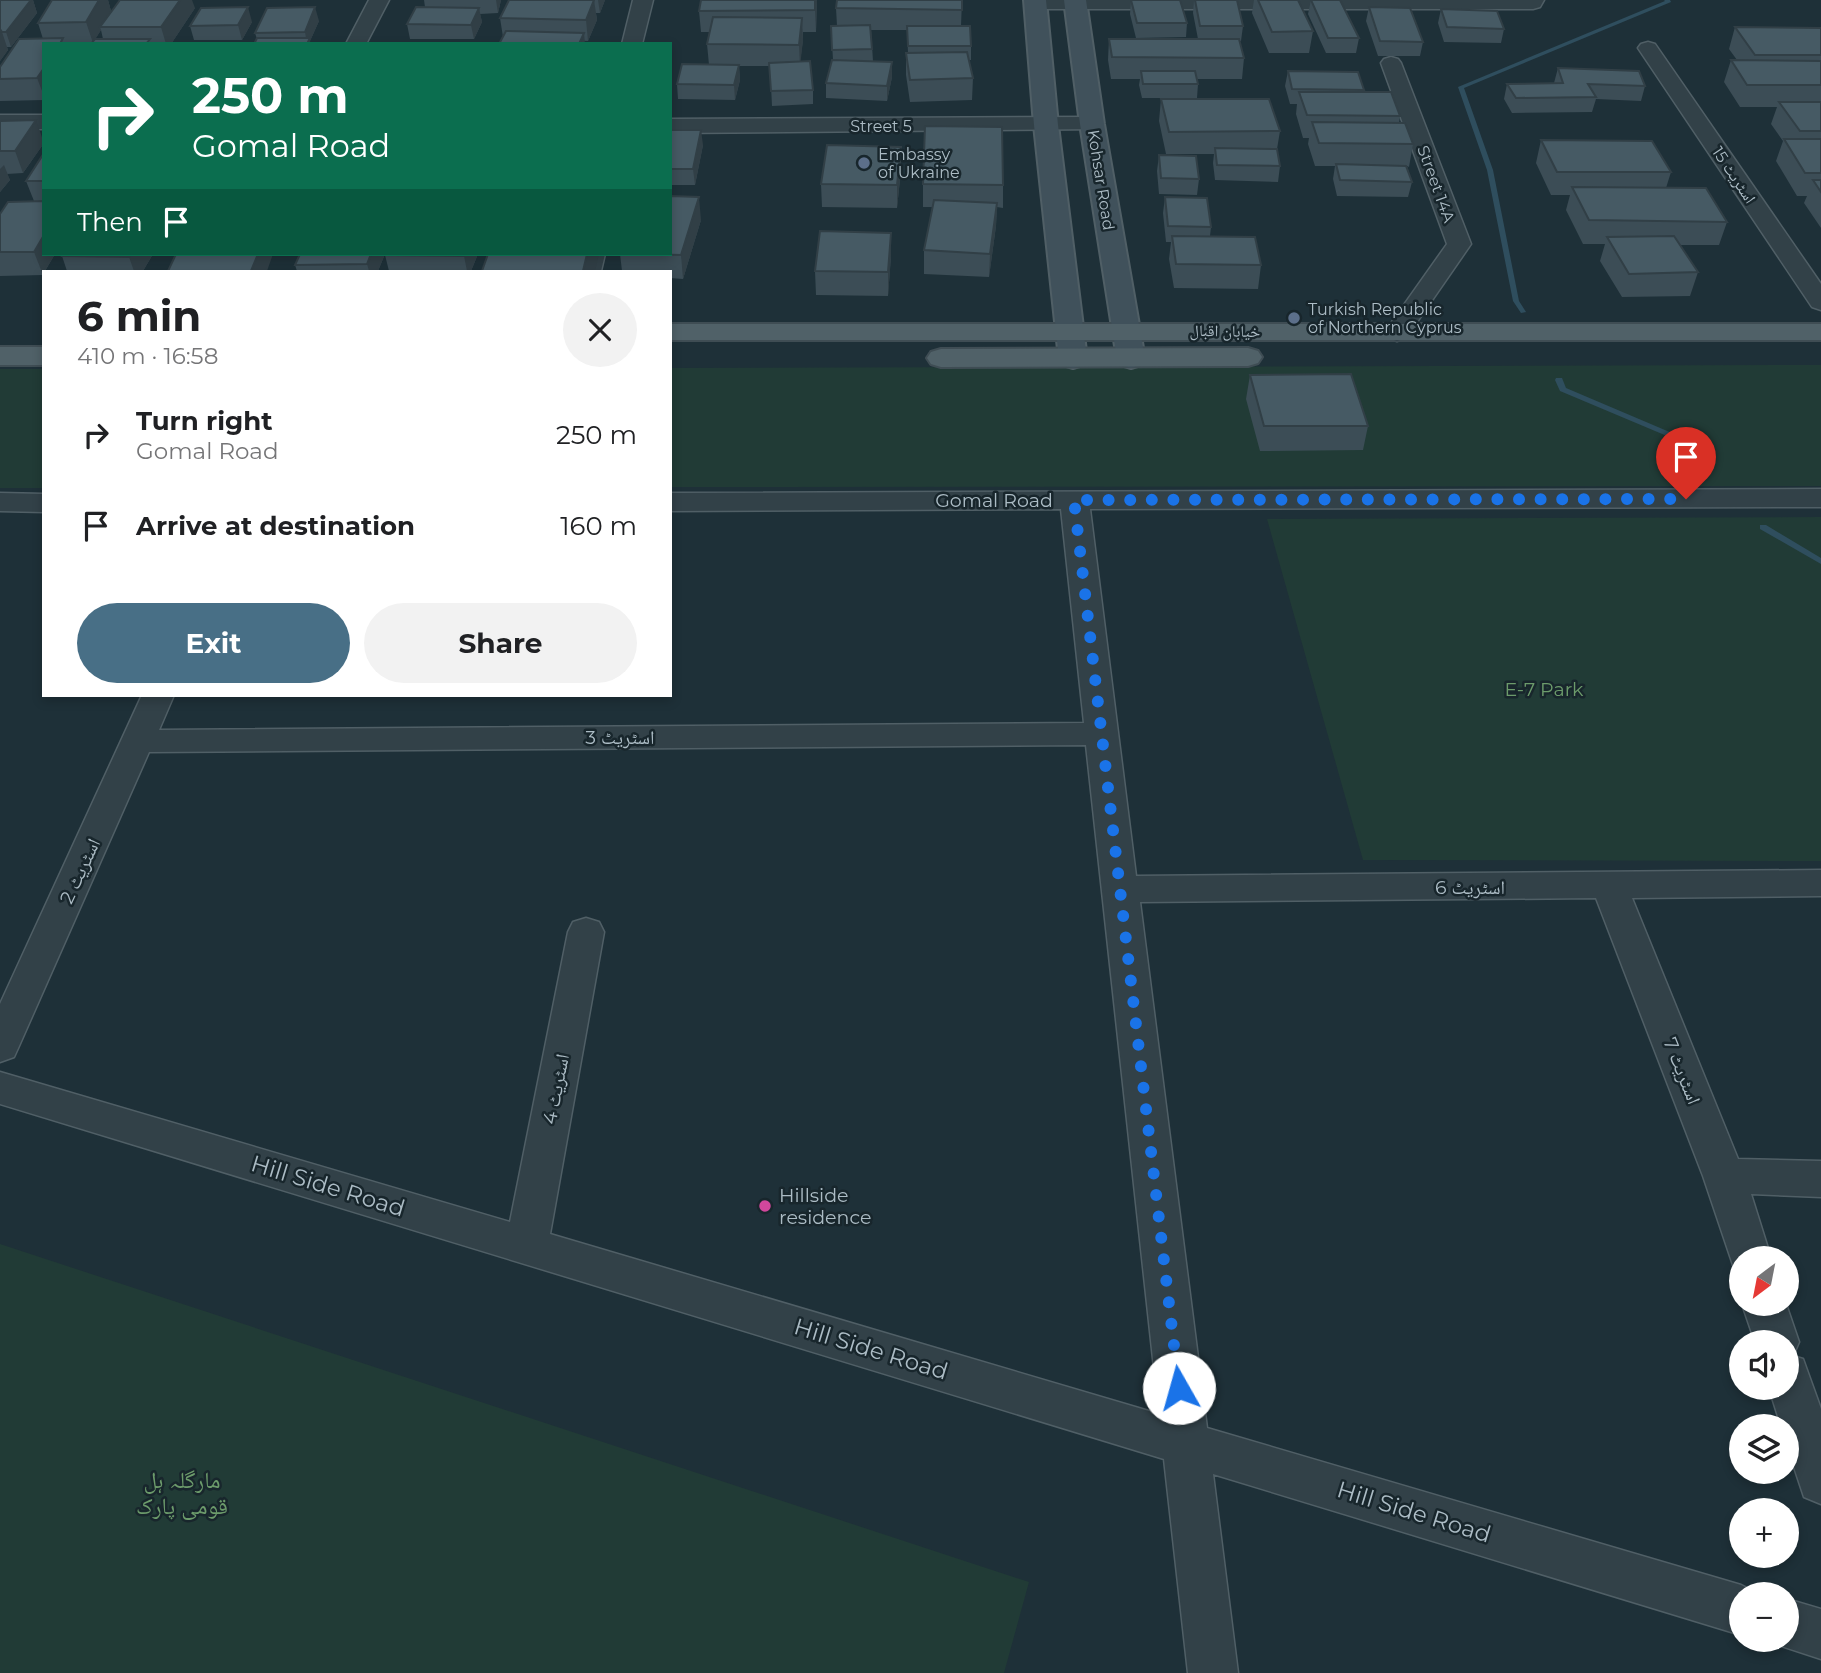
<!DOCTYPE html>
<html lang="en">
<head>
<meta charset="utf-8">
<style>
	:root { --surface:#fff; --page:#f2f2f2; --text:#202124; --muted:#757577; --accent:#486f86 }
	body { margin:0; font-family:Montserrat,"Noto Naskh Arabic",sans-serif; background:var(--page); color:var(--text); height:100vh; display:flex; flex-direction:column; font-size:26px; white-space:nowrap }
	* { box-sizing:border-box; margin:0 }
	p { font-size:23px; color:var(--muted) }
	.icon { flex:none; width:38px; height:38px; fill:none; stroke:currentColor; stroke-width:2; stroke-linecap:round; stroke-linejoin:round }
	.map { position:relative; flex:1; overflow:hidden }
	.drawer { position:absolute; left:42px; top:270px; width:630px; height:427px; display:flex; flex-direction:column; background:var(--surface); border-radius:0px; box-shadow:0 4px 10px #0003 }
	.drawer>* { flex:none }
	.hud { position:absolute; left:42px; top:42px; width:630px; height:214px; border-radius:0px; box-shadow:0 4px 10px #0003; background:#0b6e4f; color:#fff; overflow:hidden }
	.needle { width:46px; rotate:212deg }
	.controls { position:absolute; left:1729px; top:1246px; display:grid; gap:14px }
	.controls a { display:grid; place-items:center; width:70px; height:70px; border-radius:50%; background:var(--surface); box-shadow:0 4px 10px #0003; font-size:35px }
	.pin { position:absolute; display:grid; place-items:center; width:60px; height:60px; color:#fff; margin:-72px -30px; border-radius:50% 50% 50% 0; rotate:-45deg; box-shadow:0 0 7px #0007 }
	.pin .icon { rotate:45deg }
	.me { position:absolute; width:77px; margin:-38px; rotate:353deg; stroke-linejoin:round; filter:drop-shadow(0 0 5px #0008) }
	.turn { display:flex; align-items:center; gap:24px; height:147px; padding:0 35px; font-size:32px }
	.turn .icon { width:91px; height:91px; stroke-width:2.5 }
	.turn b { display:block; font-size:49px; line-height:60px }
	.then { display:flex; align-items:center; height:66px; padding:0 35px; background:#0003; gap:14px; font-size:26px }
	.round { display:grid; place-items:center; flex:none; width:74px; height:74px; border-radius:37px; background:var(--page) }
	.headline { display:flex; align-items:center; justify-content:space-between; height:119px; padding:0 35px }
	h1 { font-size:42px; font-weight:700; line-height:52px }
	.primary-button { display:flex; gap:14px; margin-top:auto; padding:14px 35px }
	.primary-button a { flex:1; height:80px; border-radius:42px; background:var(--accent); color:#fff; font-size:28px; font-weight:700; line-height:80px; text-align:center }
	.primary-button a+a { background:var(--page); color:var(--text) }
	ul { padding:0; list-style:none }
	li { display:flex; align-items:center; gap:21px; height:91px; padding:0 35px }
	li div { flex:1 }
	li b { display:block; font-size:26px }
	li em { font-style:normal }
	.map>svg:first-child { display:block }
</style>
</head>
<body>
<div class="map">
<svg width="1821" height="1673" viewBox="0 0 1821 1673">
	<rect width="100%" height="100%" fill="#1e3038"/>
	<path fill="#213b36" d="M1821,365v121l-1151,1v-119z
		M0,369h44v119h-44z
		M1821,517v344l-458,-1 -96,-341z
		M0,1244l1029,338 -25,91h-1004z"/>
	<g fill="none" stroke-linecap="round" stroke-linejoin="round">
		<path fill="#2f4e5e" fill-rule="evenodd" d="M1664,0h6l1,2 -207,86 29,82 26,131 7,11 -5,1 -8,-12 -26,-131 -29,-83 207,-86z
			M1556,378h6l4,10 146,62 -4,2h-3l-145,-61 -5,-11z
			M1760,525h6l55,33v6l-61,-35z"/>
		<defs>
			<path id="lane" d="M593,254h12l-4,17h-12z"/>
			<path id="street" d="M369,0h20l-23,44h-20z
				M633,0h20l-11,44h-20z
				M1028,0h516l-4,7 -7,2h-497l-7,-2 -3,-4z
				M1648,42l7,2 166,240v26l-9,-3 -174,-259 3,-4z
				M1391,57l7,2 3,4 70,181 -65,94 -9,3 -9,-3 -4,-5 63,-89 -66,-181 3,-4z
				M0,115h44v14h-44z
				M1092,117l8,2 3,5 -3,5 -430,4v-14z
				M1821,489v18l-731,2 46,367 685,-6v26l-189,2 106,261 83,2v36l-70,-3 20,64h-30v16l-6,-3 -32,-95 -107,-278 -456,4 67,526 534,157 18,9h-18v41l-528,-161 25,199h-50l-24,-214 -1164,-355v-32l510,150 58,-290 5,-10 13,-4 13,4 5,10 -54,302 609,180 -73,-669 -937,7 -130,294 -5,11 -14,5v-58l142,-309h32l-15,35 925,-7 -23,-214 -391,2v-18z
				M0,493l44,1v18l-44,-1z
				M1742,1304h44l13,38 -6,14 10,3 18,50v95l-17,-7 -17,-51v-20h-6l-12,-38h18v-46h-32z
				M1787,1599l34,10v50l-52,-17 18,-2z"/>
			<path id="secondary" d="M1024,0h22l12,125 29,234 -4,6 -10,3 -10,-3 -4,-6 -25,-234z
				M1064,0h22l18,124 41,235 -4,6 -10,3 -10,-3 -4,-6 -37,-235z"/>
			<path id="primary" d="M670,324h1151v16h-1151z
				M0,347h44v18h-44z
				M1248,348l10,3 4,6 -4,6 -10,3 -307,1 -10,-3 -4,-6 4,-6 10,-3z"/>
		</defs>
		<use href="#lane" stroke="#505f66" stroke-width="3"/>
		<use href="#street" stroke="#505f66" stroke-width="3"/>
		<use href="#secondary" stroke="#505f66" stroke-width="4"/>
		<use href="#primary" stroke="#3f4d54" stroke-width="4"/>
		<use href="#lane" fill="#324148" fill-rule="evenodd"/>
		<use href="#street" fill="#324148" fill-rule="evenodd"/>
		<use href="#secondary" fill="#40515b" fill-rule="evenodd"/>
		<use href="#primary" fill="#506168" fill-rule="evenodd"/>
	</g>
	<path fill="#3c4d56" fill-rule="evenodd" d="M0,0h33l4,13 -26,34h-4l1,3 -8,11z
		M52,0h56l3,11 84,-3 -24,36h-127v56l-44,1v-34l43,-28 -5,-16zM101,30l2,9h-8z
		M424,0h77l-3,13 -18,1 2,8 -8,17h-64l-3,-15 18,-17z
		M509,0h96l-5,13h-4l1,7 -9,21 -85,-4 -3,-19z
		M817,0l-1,32h-13v8l-3,22 13,28v14l-41,2 -2,-40h-31l1,14 -5,20 -57,-1 -1,-15 32,-19 -2,-21 3,-12h-9l-2,-21z
		M962,0l-1,26 10,20v14h-2l4,18 -1,22 -62,2 -4,-27v-22h2l-1,-23h-36l2,31 19,16 -5,24 -61,-3v-15l7,-23 -2,-34h6l-1,-18z
		M1131,0l56,23 -1,14 -50,1 -6,-24z
		M1194,0l49,26 -2,15h-1l4,17 -2,21h-45l1,5 -1,14h-55l-3,-13 1,-6h-29l-3,-19 1,-21h89l-5,-26z
		M1254,0h44l15,31 -4,22h-40l-17,-40z
		M1311,0l48,38 -3,15h-30l-18,-39z
		M1369,7l54,35 -3,14h-42l-12,-35z
		M1441,9l63,20 -3,14 -57,-1 -6,-19z
		M319,21l-9,20 -53,-2 -2,-6z
		M252,22l-10,18h-48l-4,-14z
		M1735,27l86,1v200l-17,-25 3,-7h-10l-21,-35 7,-20 -12,-17 6,-17h-37l-16,-25 7,-22h6l-8,-11z
		M1558,68l87,18 -4,15 -45,-2 -4,13 -80,1 -8,-14 3,-15 47,-1z
		M1288,71l76,19 -1,2 37,24 -1,7 14,21 -4,23 -2,-1 5,16 -4,15 -71,-1 -4,-17 2,-13h-20l-7,-22 1,-6h-6l-7,-24 1,-10h-7l-5,-18z
		M1161,99l119,32 -3,18 3,17 -2,16 -63,-2 -2,-17 1,-9h-48l-7,-33z
		M0,121l44,22 -21,30 -16,1 3,6 -10,12z
		M670,130l33,15 -8,40h-25z
		M1541,140l130,32 -5,16 61,34 -8,23h-39l18,27 -8,24 -68,1 -22,-36 5,-17h-22l-17,-34 4,-15h-19l-15,-32z
		M901,147v23l-4,38 -75,-1 -1,-23z
		M44,153v101h11l-10,17h-1l-1,4 -43,1v-62l34,-13 -8,-20z
		M1159,155l40,24 -2,16 -38,-1 -2,-23z
		M923,184l80,1v23l-6,-1 -1,19 -7,51 -65,-3v-24l9,-43h-10z
		M1165,197l46,30 -1,9 51,29 -3,24 -84,-1 -5,-29 2,-17h-5l-3,-29z
		M701,220l-18,59 -13,-1v-7h-48l-2,-17h50z
		M891,233v23l-3,40 -72,-1 -1,-24z
		M63,254h90l-10,17h-76l-5,-15z
		M385,254l-7,17h-81l-2,-6z
		M386,254h92l-7,17h-82l-4,-16z
		M1250,375l118,51 -5,24 -103,1 -14,-52z"/>
	<path fill="#313f46" d="M31,0h2l4,13 -26,34 -5,-15z
		M99,0h9l3,11 -11,16 1,3 -8,13 -7,-21z
		M180,0h12l3,8 -24,36h-5l-5,-17z
		M496,0h5l-3,13z
		M594,0l3,20 -9,21 -2,-21z
		M598,0h7l-5,13z
		M815,0h2l-1,32 -1,-22z
		M248,7l4,15 -10,18 -4,-15z
		M315,7l4,14 -9,20 1,3h-4l-2,-12z
		M479,8l3,14 -8,17 -3,-14z
		M802,18l1,22 -3,27 -1,-22z
		M1,29l7,21 -8,11v-31z
		M584,33l1,11h-6z
		M892,62v15l-5,24v-15z
		M739,65l1,15 -5,20 -1,-15z
		M44,68v28l-7,-18z
		M36,120l8,23 -21,30 -8,-22z
		M701,130l2,15 -8,40 -2,-16z
		M901,147v23l-4,38v-23z
		M4,165l6,15 -10,12v-23z
		M699,197l2,23 -18,59 -2,-24z
		M997,203l-1,23 -7,51 1,-23z
		M891,233v23l-3,40v-24z
		M44,235v19h11l-10,17h-1l-1,4 -9,-23z
		M131,254h22l-10,17h-9l-5,-14z
		M258,254h15l-6,17h-16z
		M371,254h14l-7,17h-9l-2,-7z
		M465,254h13l-7,17h-4l-3,-15z
		M587,254h12l-4,17h-12z"/>
	<path fill="#465a64" stroke="#313f46" stroke-width="2" d="M0,0h31l-25,32h-4l-2,-3z
		M52,0h47l-13,22 -48,1z
		M120,0h60l-19,27h-61z
		M509,0h85l-8,20 -86,-2z
		M701,0h114v10l-116,1z
		M837,0h125v10l-126,-2z
		M1131,0h49l7,23h-50z
		M1195,0h42l6,26h-43z
		M1258,0h40l15,31 -41,1z
		M1311,0h29l19,38h-31z
		M248,7l-10,18 -48,1 11,-18z
		M315,7l-10,25 -50,1 12,-25z
		M416,7l63,1 -8,17 -64,-1z
		M1369,7l41,1 13,34 -43,-1z
		M1441,9l56,2 7,18 -57,-2z
		M713,17l89,1 -3,27 -92,-1z
		M870,25l2,24 -40,1 -1,-24z
		M907,26h63l1,20h-63z
		M1735,27l86,1v27h-66z
		M506,31l78,2 -5,11h-80z
		M63,38l-3,6h-16v24l-7,10 -37,1v-12l19,-28z
		M257,38h53l-3,6h-53z
		M95,39h55l-4,5h-55z
		M1109,39h130l5,19 -132,-1z
		M967,52l6,26 -63,2 -4,-27z
		M832,60l60,2 -5,24 -61,-3z
		M1731,60l90,1v24h-74z
		M810,61l3,29 -42,1 -2,-28z
		M682,64l57,1 -5,20 -57,-1z
		M1558,68l81,3 6,15 -57,-2 8,13 -80,1 -9,-14 56,-1z
		M1141,71h54l3,13h-55z
		M1288,71l70,1 6,18 -72,-1z
		M1299,92h92l9,24 -93,-1z
		M1161,99h108l11,32 -111,1z
		M1779,102h42v29h-21z
		M36,120l-21,31h-15v-30z
		M1312,122l93,1 8,21 -94,-1z
		M925,126l77,1 1,58 -80,-1z
		M670,130h31l-8,39h-23z
		M1784,139h37v34h-16z
		M1541,140l111,1 19,31h-114z
		M827,145l74,2 -4,38 -76,-1z
		M1215,148l62,1 3,17 -63,-1z
		M44,153v28h-18z
		M1159,155l37,1 3,23 -38,-1z
		M1336,164l70,2 6,16 -72,-2z
		M1813,180h8v12z
		M1572,187l134,1 21,34 -138,-2z
		M670,196l29,1 -18,58 -38,-1h27z
		M1165,197l42,1 4,29 -43,-1z
		M934,200l63,3 -7,51 -66,-4z
		M44,201v34l-10,17h-34v-38l8,-12z
		M820,231l71,2 -3,39 -73,-1z
		M1172,236l83,1 6,28 -85,-1z
		M1674,236l24,36 -69,2 -22,-37z
		M63,254h68l-2,3 -67,-1z
		M176,254h82l-7,17h-83z
		M300,254h71l-4,10 -72,1z
		M386,254h79l-1,2 -79,-1z
		M488,254h99l-4,17h-101z
		M1351,374l17,52h-104l-14,-51z"/>
	<g fill="none" stroke-linecap="round" stroke-linejoin="round">
		<path stroke="#1a73e8" stroke-width="12" stroke-dasharray="0 21.6" d="M1179,1388l-105,-888 612,-1"/>
	</g>
	<g fill="#5c6f8a" stroke="#18262c" stroke-width="2.5">
		<circle cx="864" cy="163" r="7"/>
		<circle cx="1294" cy="318" r="7"/>
	</g>
	<circle fill="#d1479c" stroke="#18262c" stroke-width="2.5" cx="765" cy="1206" r="7"/>
	<g text-anchor="middle" dominant-baseline="central" stroke-width="5" stroke-linejoin="round" paint-order="stroke">
		<g font-size="16" fill="#acbcc5" stroke="#18262c">
			<text x="881" y="126">Street 5</text>
			<text transform="translate(1734 175) rotate(56)">اسٹریٹ 15</text>
			<text transform="translate(1101 180) rotate(81)">Kohsar Road</text>
			<text transform="translate(1436 184) rotate(70)">Street 14A</text>
			<text transform="translate(1225 331) rotate(1)">خیابان اقبال</text>
		</g>
		<g font-size="16" fill="#acbcc5" stroke="#18262c" text-anchor="start">
			<text x="878" y="154">Embassy<tspan x="878" dy="18">of Ukraine</tspan></text>
			<text x="1308" y="309">Turkish Republic<tspan x="1308" dy="18">of Northern Cyprus</tspan></text>
		</g>
		<g font-size="19" fill="#acbcc5" stroke="#18262c">
			<text x="994" y="500">Gomal Road</text>
			<text x="620" y="737">اسٹریٹ 3</text>
			<text transform="translate(80 871) rotate(-65)">اسٹریٹ 2</text>
			<text x="1470" y="887">اسٹریٹ 6</text>
			<text transform="translate(1682 1071) rotate(68)">اسٹریٹ 7</text>
			<text transform="translate(556 1089) rotate(-79)">اسٹریٹ 4</text>
		</g>
		<g font-size="19" fill="#6c9b6b" stroke="#18262c">
			<text x="1544" y="689">E-7 Park</text>
		</g>
		<g font-size="19" fill="#acbcc5" stroke="#18262c" text-anchor="start">
			<text x="779" y="1195">Hillside<tspan x="779" dy="22">residence</tspan></text>
		</g>
		<g font-size="23" fill="#acbcc5" stroke="#18262c">
			<text transform="translate(328 1186) rotate(17)">Hill Side Road</text>
			<text transform="translate(871 1349) rotate(17)">Hill Side Road</text>
			<text transform="translate(1414 1512) rotate(17)">Hill Side Road</text>
		</g>
		<g font-size="23" fill="#6c9b6b" stroke="#18262c">
			<text x="182" y="1480">مارگلہ ہل<tspan x="182" dy="26">قومی پارک</tspan></text>
		</g>
	</g>
</svg>
<div class="controls">
<a><svg class="needle" viewBox="-14 -14 28 28"><path d="M0-13l5 13h-10z" fill="#e53935"/><path d="M0 13l5-13h-10z" fill="#757577"/></svg></a>
<a><svg class="icon" aria-label="sound" viewBox="0 0 24 24"><path d="M4 9h4l5-4v14l-5-4H4zM17 9q2 3 0 6"/></svg></a>
<a><svg class="icon" aria-label="layers" viewBox="0 0 24 24"><path d="M12 4l9 5-9 5-9-5zM3 14l9 5 9-5"/></svg></a>
<a>+</a>
<a>−</a>
</div>
<div class="pin" style="left:1686px;top:499px;background:#d93025"><svg class="icon" aria-label="arrive" viewBox="0 0 24 24"><path d="M6 21V4h12l-3 4 3 4H6"/></svg></div>
<svg class="me" style="left:1179px;top:1388px" viewBox="-20 -20 40 40"><circle r="19" fill="#fff"/><path d="M0-13L10 11 0 6-10 11z" fill="#1a73e8"/></svg>
<div class="hud">
<div class="turn"><svg class="icon" aria-label="right" viewBox="0 0 24 24"><path d="M7 20v-9h11M14 6l5 5-5 5"/></svg><div><b>250 m</b>Gomal Road</div></div>
<div class="then">Then<svg class="icon" aria-label="arrive" viewBox="0 0 24 24"><path d="M6 21V4h12l-3 4 3 4H6"/></svg></div>
</div>
<section class="drawer">
<div class="headline"><div><h1>6 min</h1><p>410 m · 16:58</p></div><a class="round"><svg class="icon" aria-label="close" viewBox="0 0 24 24"><path d="M6 6l12 12M18 6L6 18"/></svg></a></div>
<ul>
<li><svg class="icon" aria-label="right" viewBox="0 0 24 24"><path d="M7 20v-9h11M14 6l5 5-5 5"/></svg><div><b>Turn right</b><p>Gomal Road</p></div><em>250 m</em></li>
<li><svg class="icon" aria-label="arrive" viewBox="0 0 24 24"><path d="M6 21V4h12l-3 4 3 4H6"/></svg><div><b>Arrive at destination</b></div><em>160 m</em></li>
</ul>
<div class="primary-button"><a>Exit</a><a>Share</a></div>
</section>
</div>
</body>
</html>
